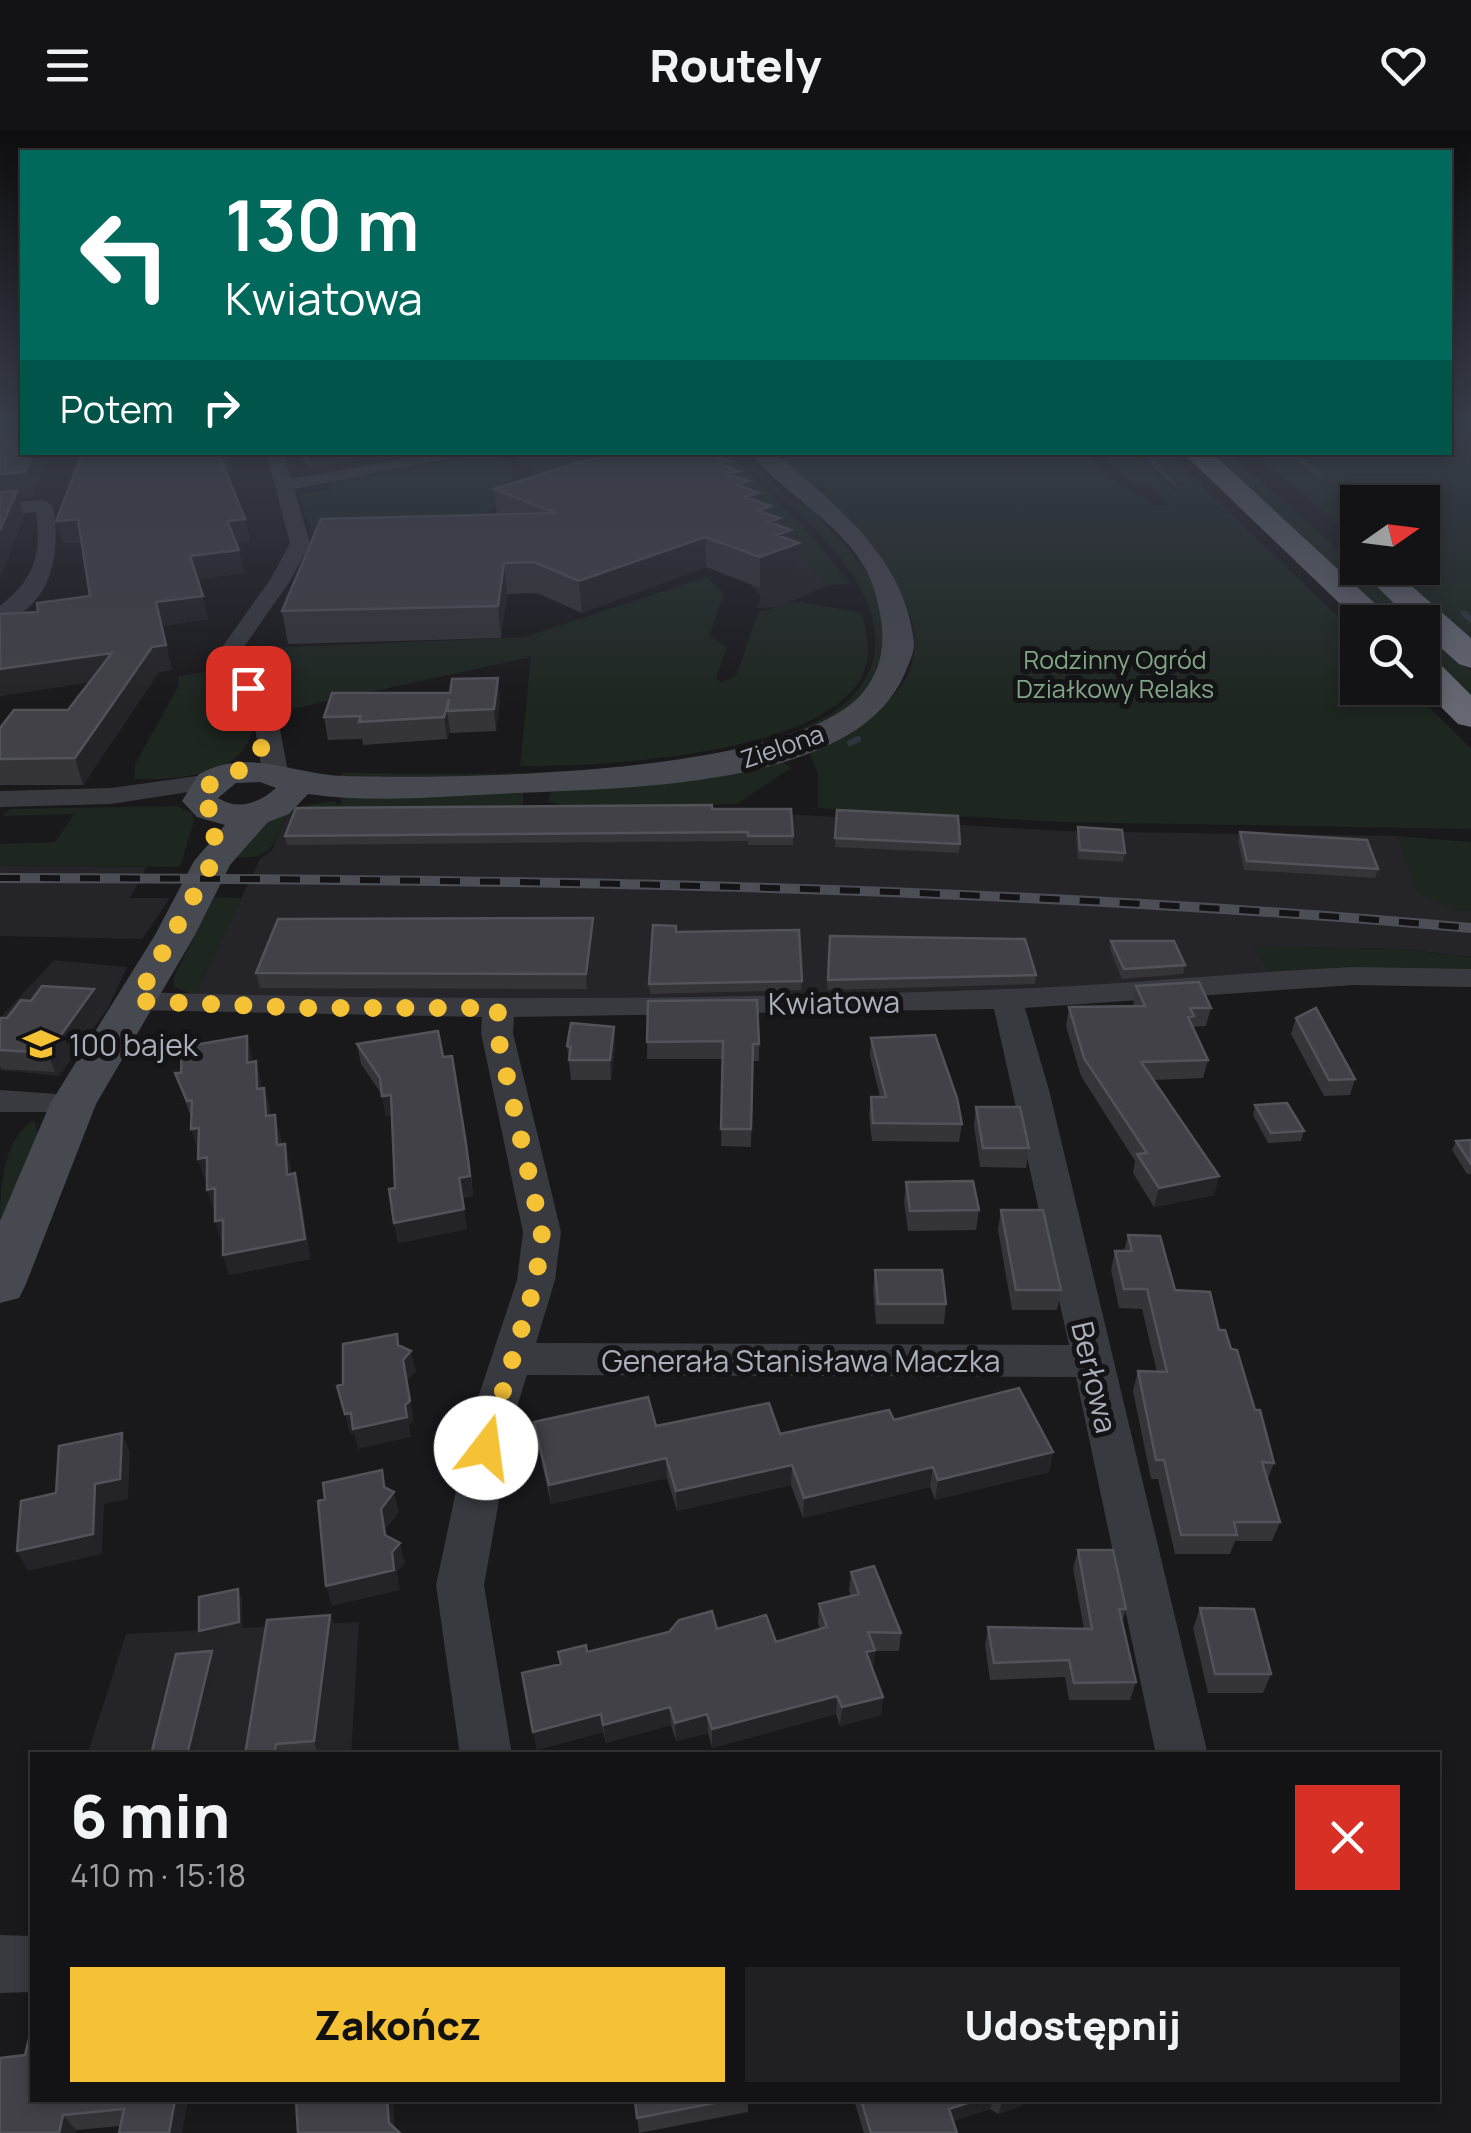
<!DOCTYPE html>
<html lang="pl">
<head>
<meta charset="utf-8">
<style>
	:root { --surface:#131214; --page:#202022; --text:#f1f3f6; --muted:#9d9ea0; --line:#323234; --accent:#f5c236 }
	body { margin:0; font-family:Manrope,sans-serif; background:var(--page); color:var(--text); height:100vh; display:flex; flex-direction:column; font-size:38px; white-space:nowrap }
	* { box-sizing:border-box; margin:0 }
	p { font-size:32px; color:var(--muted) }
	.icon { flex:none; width:55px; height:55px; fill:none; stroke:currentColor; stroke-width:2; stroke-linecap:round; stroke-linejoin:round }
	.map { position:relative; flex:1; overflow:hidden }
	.drawer { position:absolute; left:30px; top:1622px; width:1410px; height:350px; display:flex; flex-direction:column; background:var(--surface); border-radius:0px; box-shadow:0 5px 15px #0003,0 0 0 2px var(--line) }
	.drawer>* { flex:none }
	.hud { position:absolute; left:20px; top:20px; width:1432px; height:305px; border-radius:0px; box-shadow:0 5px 15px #0003,0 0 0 2px var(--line); background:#00695c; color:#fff; overflow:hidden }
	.needle { width:65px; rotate:76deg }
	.controls { position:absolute; left:1340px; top:355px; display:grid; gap:20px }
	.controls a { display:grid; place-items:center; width:100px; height:100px; border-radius:0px; background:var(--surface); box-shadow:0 5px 15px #0003,0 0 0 2px var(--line); font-size:50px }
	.pin { position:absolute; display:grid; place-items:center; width:85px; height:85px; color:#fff; margin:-42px; border-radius:20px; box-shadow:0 5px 15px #0006 }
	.me { position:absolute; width:110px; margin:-55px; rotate:15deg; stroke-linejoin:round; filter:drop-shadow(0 0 8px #0008) }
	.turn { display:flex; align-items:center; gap:35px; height:210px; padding:0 40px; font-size:45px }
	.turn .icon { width:130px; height:130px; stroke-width:2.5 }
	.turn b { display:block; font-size:70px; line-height:85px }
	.then { display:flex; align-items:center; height:95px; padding:0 40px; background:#0003; gap:20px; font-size:38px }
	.round { display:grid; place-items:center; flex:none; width:105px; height:105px; border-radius:0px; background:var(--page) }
	.overview { display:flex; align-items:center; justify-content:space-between; height:170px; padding:0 40px }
	h1 { font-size:60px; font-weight:800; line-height:75px }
	.primary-button { display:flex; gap:20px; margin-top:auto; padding:20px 40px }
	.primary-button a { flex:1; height:115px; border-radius:0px; background:var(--accent); color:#111; font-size:40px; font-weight:800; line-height:115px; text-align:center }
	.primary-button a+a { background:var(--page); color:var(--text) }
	header { display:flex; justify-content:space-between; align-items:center; height:130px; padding:0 40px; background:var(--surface); font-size:45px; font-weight:800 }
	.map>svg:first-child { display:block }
</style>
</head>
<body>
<header><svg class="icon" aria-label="menu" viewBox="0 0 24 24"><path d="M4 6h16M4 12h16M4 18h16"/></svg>Routely<svg class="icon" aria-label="heart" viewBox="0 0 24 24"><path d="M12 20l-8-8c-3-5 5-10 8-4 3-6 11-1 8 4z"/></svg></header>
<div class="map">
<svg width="1471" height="2003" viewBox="0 0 1471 2003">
	<rect width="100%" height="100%" fill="#19181b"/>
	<path fill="#252428" d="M638,323h90l13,13 -12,8 98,112 -49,21 -21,1 4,-11 -20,-26z
		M326,681l477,4 257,16 338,5 19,55 38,19 16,1v46l-69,-8 -147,-2 18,30 -277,17 -663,6 -138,-5 65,-136 12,-9 14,-33z
		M0,735l147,2 -17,31h40l-28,41 -142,-3z
		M54,830l73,7 -19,41 -49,68 -59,-6v-52z
		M359,1492l-8,133h-264l39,-121z"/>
	<path fill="#1e2620" d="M1450,298h21v211l-81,-71h32v-66h-64l-1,38 -103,-87 196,-1z
		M518,323h96l-64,25 -32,-16z
		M770,323h317l32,33 25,9 7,10h36l-20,-1 -17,-18 -18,-1 -31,-32h34l45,42 -8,-10 13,-2 -17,-2 -25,-28h25l189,182 1,53h52l61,61v80l-410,-7 -243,-14v-34l-10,-25c25,-15 58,-28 80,-48 73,-69 -21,-159 -68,-209l8,-3 -16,-3z
		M1203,323h26l191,169h-32z
		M480,326l32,7 1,33 -34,19 -164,23 -17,-44 32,-4 1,-9z
		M753,335l39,38 15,2c36,37 103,101 83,161 -7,20 -24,32 -41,42 -135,85 -356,70 -512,73l6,-8c101,-1 589,26 527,-163 -19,-58 -80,-103 -122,-144z
		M741,336l61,59 48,58 -23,3 -99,-112z
		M707,447l17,17 -15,42 18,11 -11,31 5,5 15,-7 22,-63 37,-12 67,12c4,17 9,36 4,53 -26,90 -269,101 -346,100l11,-109 -244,53 -43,-47 -1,-14 282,-12z
		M1422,495l49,46v32l-48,-48z
		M211,541l40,42c12,62 -76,68 -117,66l1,-15 43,-77 1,-11z
		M783,632l8,6 -54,36 -167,3 -23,-6 4,-9 20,-5z
		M523,663v11l-10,3 -187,4 -40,6c-12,29 -16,42 -49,41 26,-44 49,-51 99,-57l-1,4h6l1,-7z
		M176,676l16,7 2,8 -14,46 -180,-2v-21l55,-2 19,-28 -72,2 8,-7z
		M1398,706l73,6v69l-16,-1 -38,-18z
		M215,767l27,1 -47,97 -21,-8 -1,-9z
		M1254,816l148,3 69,8v17l-198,3z
		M34,990l4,12 -38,99c0,-36 0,-91 34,-111z"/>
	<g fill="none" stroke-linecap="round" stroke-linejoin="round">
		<path stroke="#2e363f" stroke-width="5" d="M1142,322l32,31
			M1291,322l30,24
			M1463,483l4,4"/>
		<path stroke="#2e363f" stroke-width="6" d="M1465,484l6,6
			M850,613l8,-4"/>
		<path fill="#393a40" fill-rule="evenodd" d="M266,322h17l8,27 151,-27h40l-188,37 16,54 -20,38 -51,73 37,54 12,64 -13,8 -13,-8 -10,-64 -35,-54 53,-74 20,-37z
			M44,370l9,6c8,45 0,102 -53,116v-16c34,-27 42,-51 36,-94l-36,3v-12z
			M212,644l13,8 -4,5 -110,17 -111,3v-16l111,-3z
			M1354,837l117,2v18l-117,-2 -329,23 24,82 159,665h-52l-80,-378 -549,-2 -13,41 -30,169 28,170h-52l-24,-170 36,-169 45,-136 6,-48 -42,-199 1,-16 -346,-7 -16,-9 16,-9c290,9 581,8 871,-3 116,-4 231,-17 347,-22zM994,879l75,336 -533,-2 19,-63 6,-48 -48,-199 1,-16z
			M0,960l85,6 5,8 -5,8h-85z
			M0,1805l32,1v56l-32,1z"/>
		<path fill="#474950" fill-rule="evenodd" d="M750,322h25c61,55 129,103 139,190 1,10 -5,20 -8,29 -12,28 -32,49 -60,65 -92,53 -244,53 -349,58 -62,3 -127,9 -189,0l-19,20 -21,8 -38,43 -35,70 -99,169 -70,180 -7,14 -19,5v-82l50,-117 105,-169 39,-74 31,-36 -28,-8 -15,-16 16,-26c48,-29 97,0 147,1 105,3 462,1 522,-89 22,-31 17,-66 6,-101 -20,-58 -87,-88 -123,-134zM260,652l16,6c-17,15 -37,23 -58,10l18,-15z"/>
		<path fill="#656871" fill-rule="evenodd" d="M1182,322h29l184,170h-36z
			M1358,438h33l80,70v30l-12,-4 -37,-33v-9h-9z
			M1422,526l13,3 36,36v32l-13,-3 -36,-36z"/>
		<defs>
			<path id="rail" d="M0,748c491,1 981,6 1471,50"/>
		</defs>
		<use href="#rail" stroke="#4c4e55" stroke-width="10"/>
		<use href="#rail" stroke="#141316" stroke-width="6" stroke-dasharray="20" stroke-linecap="butt"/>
	</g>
	<path fill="#353439" d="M83,322h144l4,20 -5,1 19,46 5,22 -14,2 8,30 -47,6 11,40 -46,7 10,44 -13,2 -76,113h-83v-57l68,-18 21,-28 -89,14v-82l38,-2 52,-16 -8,-54 -19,1 -7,-22z
		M294,322h110l-93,16z
		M613,322h108v6l8,3v7l50,58 12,4v10l8,3 -1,31 -38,14 -54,-21 -124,46 -45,-20 -30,1 -6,44 -213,6 -6,-33 215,-96 -3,-26z
		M500,570l-4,31 -46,2v-3l-3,9 -84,6 -1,-6 -34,1 -4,-23z
		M712,679l81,27v9h-45v-4l-461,4 -2,-9z
		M837,680l123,34 -1,9 -124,-6z
		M1078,697l47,26 -2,9 -45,-3 -2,-23z
		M1240,702l138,37 -3,9 -131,-8 -6,-29z
		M677,802l125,49 -1,9 -151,4 -1,-10z
		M594,803l-7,56 -327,-1 -4,-15z
		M830,806l206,39 -1,9 -208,6z
		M1111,811l74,24 -2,9 -61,5 -12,-29z
		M1136,856l75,22 -5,18 -14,1 16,33 -5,18 -49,2 65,96 -5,19 -60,12 -21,-34 2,-12 -54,-85 -15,-50 3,-19 64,-1z
		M94,859l6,19 -45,64 -53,-3 -2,-4v-47h7l24,-17z
		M648,871l111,43v17h-6l-2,86 -30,-1 2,-87h-76z
		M1296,888l59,61 -5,16 -26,1 -33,-62z
		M614,897l1,19 -4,34h-40l-4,-34z
		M871,908l91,86 -3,18 -87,-1 -3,-26 2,-18h9l-10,-41z
		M357,914l86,13 27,106 3,33 -11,2 5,31 -69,14 -4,-20 1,-35 -3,-73 -6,1 -4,-21 -21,-31z
		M252,926v6l9,19v7l9,19v9l10,18 1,10 9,19 1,11 9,19 10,66 -81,16 -6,-34h-2l-6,-32h-2l-6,-31 -2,1 -7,-20 1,-10h-2l-6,-32 -16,-44z
		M1255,975l49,26 -3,10 -33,2 -15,-28z
		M976,977l53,41 -3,20 -46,-1 -6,-41z
		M1471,1010v34h-4l-15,-24 4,-9z
		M906,1052l73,28 -3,20 -68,1 -4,-29z
		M1001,1080l60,80 -4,20h-45l-14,-80z
		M1128,1105l47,55 44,40 12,19 43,114 -7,18 13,41 -8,19h-37l-5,13h-55l-17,-75h-7l-18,-88 5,-20 19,1 -15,-63 -23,-1 -8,-38 4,-19h9z
		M875,1140l71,34 -2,20h-68l-3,-34z
		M894,1290l159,32 -4,20 -114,28 -5,-13 -127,31 -12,-33 -114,26 -10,-33 -116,26 -14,-62 -3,-20 122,4 124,8z
		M1078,1420l48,59 -4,14 14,59 -6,18h-61l-4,-23 -75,3 -5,-35 3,-18 96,2 -11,-61z
		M851,1442l50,61 -2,18h-24l-2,18 10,28 -2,18 -41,11 -4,-12 -124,34 -4,-15 -32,8 -5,-16 -65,18 -3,-11 -66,18 -15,-77 38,-9 -2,-12h29l130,-23 59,13 44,-13 -2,-6 1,-19 32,-7 -2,-6z
		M1200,1478l71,66 -8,19h-55l-15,-65z
		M330,1485l4,10 -17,126 -72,4z
		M25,1925l163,45 -67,26 -45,4 -1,3h-75z
		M635,1970h113v12l-109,21z
		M854,1970h170l-2,6 -24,8 -8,-5 -37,12 4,12h-93z"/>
	<path fill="#242327" d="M34,322h18l-19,45 -14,1 5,19 -24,61v-104z
		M218,322h9l4,20 -9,1z
		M308,322h96l-93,16z
		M729,331v13l10,-3v13l9,-3v15l11,-3v17l12,-4v15l9,-3 -1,16 12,-4v16l8,-3 -1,31 -38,14v-31l-41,-93z
		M78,389l6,22 -21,2 -7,-22z
		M245,389l5,22 -18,2 -5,-22z
		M705,407l1,30 -124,46 -3,-32z
		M239,420l5,23 -48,7 -6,-24z
		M504,433l3,31 -6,44 -3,-32z
		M203,466l5,23 -46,7 10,44 -13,2 -76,113 -8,-27 81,-156z
		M112,523l7,25 -119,18v-27z
		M498,548l2,22 -4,31 -2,-22z
		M449,569l-2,12 3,19 -3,9 -3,-22z
		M593,788l1,15 -7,56 -1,-15z
		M94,859l6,19 -45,64 -7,-19z
		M614,897l1,19 -4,34 -1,-20z
		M247,906l5,20 1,26 -6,-19z
		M256,931l5,20 1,27 -5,-19z
		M264,958l6,19 2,29 -6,-20z
		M391,965l3,19 -8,2 -4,-20z
		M275,985l5,19 2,31 -5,-20z
		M199,998l6,20 -8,1 -6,-20z
		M285,1014l5,19 2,32 -5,-20z
		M466,1014l7,52 -11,2 -3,-20z
		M207,1027l6,20 -8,2 -7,-20z
		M295,1043l5,20 10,66 -81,16 -6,-20z
		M1219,1046l-5,19 -60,12 5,-19z
		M215,1058l6,20 -8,1 -6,-19z
		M464,1079l3,20 -69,14 -4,-20z
		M223,1090l6,20 -8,1 -6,-20z
		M411,1221l5,21 -9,8 7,41 -5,4 2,12 -53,12 -4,-15h-4l-5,-20 60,-9 -2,-45z
		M122,1303l8,20 -2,46 -24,5 -2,50 -74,17 -11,-20z
		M1053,1322l-4,20 -114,28 3,-20z
		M666,1328l1,20 -116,26 -2,-19z
		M792,1335l-1,20 -114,26 -1,-20z
		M933,1337l-3,20 -127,31 1,-20z
		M382,1340l5,20 7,2 5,20 -13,17 4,26 -5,-20 -4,-26 3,-22z
		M400,1413l5,20 -8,9 3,18 -68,16 -6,-20 66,-34z
		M238,1459l4,9v33l-38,9 -5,-9z
		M330,1485l4,10 -17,126 -3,-10z
		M875,1520l-2,19 -7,-17z
		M212,1521l5,10 -23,94h-7z
		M837,1566l-1,18 -124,34v-19z
		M883,1567l-2,18 -41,11 2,-19z
		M670,1577l1,18 -65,18 -3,-18z
		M601,1584l2,18 -66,18 -4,-18z
		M707,1584l1,19 -32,8 -1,-18z
		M175,1970h13l-6,33h-13z
		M387,1970h6l2,33 -6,-10z
		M977,1970h16l-3,9 -45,15 4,-15z
		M1003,1970h21l-2,6 -24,8z
		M63,1985l13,15 -1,3h-16z"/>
	<path fill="#424147" stroke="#525259" stroke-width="2.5" d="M0,298h22v24h12l-9,20 -25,2z
		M83,322h135l27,67 -18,2 12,29 -49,6 13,40 -47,6 10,43 -14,2 -77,111 -75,1v-31l14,-18h54l44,-57 -112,16v-55l38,-2 -1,-9 53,-7 -12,-77 -22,2z
		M613,322h100l-4,2 20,7 -10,3 20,7 -11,3 20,7 -11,4 22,8 -13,4 25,9 -13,5 22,7 -11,4 22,8 -14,5 22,8 -39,14 -55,-20 -126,44 -45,-19 -30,1 -6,43 -216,5 39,-92 235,-6 -62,-24z
		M17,361l-17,39v-38z
		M498,548l-4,31 -47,2 2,-12 -5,18 -85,5 2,-6 -37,1 8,-24h118l2,-14z
		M712,675v4h79l2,27h-45v-4l-463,4 11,-28z
		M837,680l121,6 2,28 -125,-6z
		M1078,697l44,3 3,23 -45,-3z
		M1240,702l127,8 11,29 -131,-8z
		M593,788l-7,56 -330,-1 22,-54z
		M653,795l23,1v6l123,-2 3,51 -153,3z
		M830,806l195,3 11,36 -208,5z
		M1111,811h63l11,24 -61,4z
		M1199,852l12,26h-21l4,8 -6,1 20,43 -67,2 78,114 -60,12 -22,-34 10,-1 -63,-95 -15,-51 76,-1 -9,-20z
		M42,856l52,3 -46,64 -48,-3v-32h7l14,-18 10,1z
		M757,870l2,44h-6l-2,85h-30l2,-88 -76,1 1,-41z
		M1316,878l39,71 -26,1 -33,-62z
		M571,893l43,4 -4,33h-41l2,-13 -4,-1z
		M438,901l5,26 9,-1 14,88 4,32 -11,2 5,31 -70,14 -5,-34 6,-1 -4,-93 -9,1 -2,-18 -23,-34z
		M935,905l22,63 5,26 -89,-1 -2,-26h15l-15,-59z
		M247,906v27l9,-2 1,28 7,-1 2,28 9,-1 2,30 8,-1 2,31 8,-2 10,66 -82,16v-35l-8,1v-33l-8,2v-33l-9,2 1,-31 -8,1 1,-29 -5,1 -12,-28h6l1,-26z
		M1287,973l17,28 -33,2 -16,-28z
		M976,977h44l9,41h-46z
		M1471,1010v24l-15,-23z
		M973,1051l6,29 -69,1 -4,-29z
		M1001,1080h42l18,80h-45z
		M1128,1105l32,1 15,54 35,2 9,38h6l6,19 6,1 18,60h5l14,53 -12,-1 18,60h-46l3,13h-56l-17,-75h-8l-18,-89 29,1 -20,-83h-23l-9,-38h17z
		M875,1140h67l4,34h-68z
		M397,1204l1,11 13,6 -8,9 7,41 -5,4 2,12 -54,12 -2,-16 -6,1 -8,-28 6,-2v-40z
		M1019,1258l34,64 -115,28 -5,-13 -129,31 -12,-33 -116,26 -10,-33 -117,27 -15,-63 114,-25 8,29 113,-23 11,31 109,-24 5,10z
		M122,1303l-2,46 -25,5 -2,50 -76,17 4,-50 35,-8 3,-47z
		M382,1340l2,17 10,5 -13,17 4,26 15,8 -8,9 2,18 -68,16 -8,-85 7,-2 -2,-16z
		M1078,1420h35l13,59h-7l17,73 -62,1 -5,-23 -75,3 -6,-36 104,2z
		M874,1436l27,67 -33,-1 7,18 -9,2 17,45 -41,10 -5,-11 -125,33 -5,-15 -32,9 -5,-16 -67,18 -2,-11 -68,18 -11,-59 39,-9 -3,-12 28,-7 1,7 82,-20 10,-12 33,-9 5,18 49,-14 10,27 51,-15 -8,-23 40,-10 -8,-22z
		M238,1459l1,33 -40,9v-34z
		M1200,1478l54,1 17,65h-56z
		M330,1485l-16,126 -38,3 -2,11h-29l22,-135z
		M212,1521l-25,104h-36l25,-101z
		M32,1908v62h143l-6,33h-50l5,-24 -61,6 -4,18h-59v-75l25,-3 4,-16z
		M296,1970h91l2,23 11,10h-102z
		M635,1970h95l-93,18z
		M861,1970h116l-28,9 8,24h-86z"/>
	<linearGradient id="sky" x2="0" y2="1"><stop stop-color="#0e0d0f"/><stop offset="0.51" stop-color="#383d4a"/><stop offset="1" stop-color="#383d4a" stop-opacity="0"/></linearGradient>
	<rect width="1471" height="579" fill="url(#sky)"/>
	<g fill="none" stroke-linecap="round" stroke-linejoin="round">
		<path stroke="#f5c236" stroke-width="18" stroke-dasharray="0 32.4" d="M248,558c25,28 25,67 -14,85 -14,7 -24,8 -34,21l1,10 15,9 -3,48 -77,140 173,7h189l-1,25 45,199 -6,48 -50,168"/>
	</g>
	<defs>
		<symbol id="school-bare" viewBox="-9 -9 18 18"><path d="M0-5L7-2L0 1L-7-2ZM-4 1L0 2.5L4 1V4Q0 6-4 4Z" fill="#f5c236" stroke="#141316" stroke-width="2.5" paint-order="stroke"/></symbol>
	</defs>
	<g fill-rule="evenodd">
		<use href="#school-bare" x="16" y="889" width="50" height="50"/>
	</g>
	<g text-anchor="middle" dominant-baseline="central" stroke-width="10" stroke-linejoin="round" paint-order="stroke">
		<g font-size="25" fill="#81a686" stroke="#141316">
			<text x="1115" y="529">Rodzinny Ogród<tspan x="1115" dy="29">Działkowy Relaks</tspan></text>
		</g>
		<g font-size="25" fill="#abaebb" stroke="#141316">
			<text transform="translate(782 616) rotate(-19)">Zielona</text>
		</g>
		<g font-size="30" fill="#abaebb" stroke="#141316">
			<text transform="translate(834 872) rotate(-1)">Kwiatowa</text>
			<text x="801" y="1230">Generała Stanisława Maczka</text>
			<text transform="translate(1095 1247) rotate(77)">Berłowa</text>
		</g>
		<g font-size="30" fill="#abaebb" stroke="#141316" text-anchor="start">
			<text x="69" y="914">100 bajek</text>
		</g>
	</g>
</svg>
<div class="controls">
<a><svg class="needle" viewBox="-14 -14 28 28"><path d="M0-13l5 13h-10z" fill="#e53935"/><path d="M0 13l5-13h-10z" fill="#9d9ea0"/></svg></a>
<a><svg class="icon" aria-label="search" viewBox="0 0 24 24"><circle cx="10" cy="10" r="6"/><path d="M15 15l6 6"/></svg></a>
</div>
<div class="pin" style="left:248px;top:558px;background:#d93025"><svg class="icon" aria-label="arrive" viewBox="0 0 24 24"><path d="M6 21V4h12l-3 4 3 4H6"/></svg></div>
<svg class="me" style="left:486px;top:1318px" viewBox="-20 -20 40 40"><circle r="19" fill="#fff"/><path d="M0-13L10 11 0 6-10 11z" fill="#f5c236"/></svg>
<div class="hud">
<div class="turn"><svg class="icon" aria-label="left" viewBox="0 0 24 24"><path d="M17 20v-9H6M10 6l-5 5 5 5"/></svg><div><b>130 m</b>Kwiatowa</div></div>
<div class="then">Potem<svg class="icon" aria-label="right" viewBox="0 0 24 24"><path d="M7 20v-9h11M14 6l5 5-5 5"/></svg></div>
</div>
<section class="drawer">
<div class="overview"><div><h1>6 min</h1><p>410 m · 15:18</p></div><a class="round" style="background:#d93025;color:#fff"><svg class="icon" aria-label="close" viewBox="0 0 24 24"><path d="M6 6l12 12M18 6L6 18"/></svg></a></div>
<div class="primary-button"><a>Zakończ</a><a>Udostępnij</a></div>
</section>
</div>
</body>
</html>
